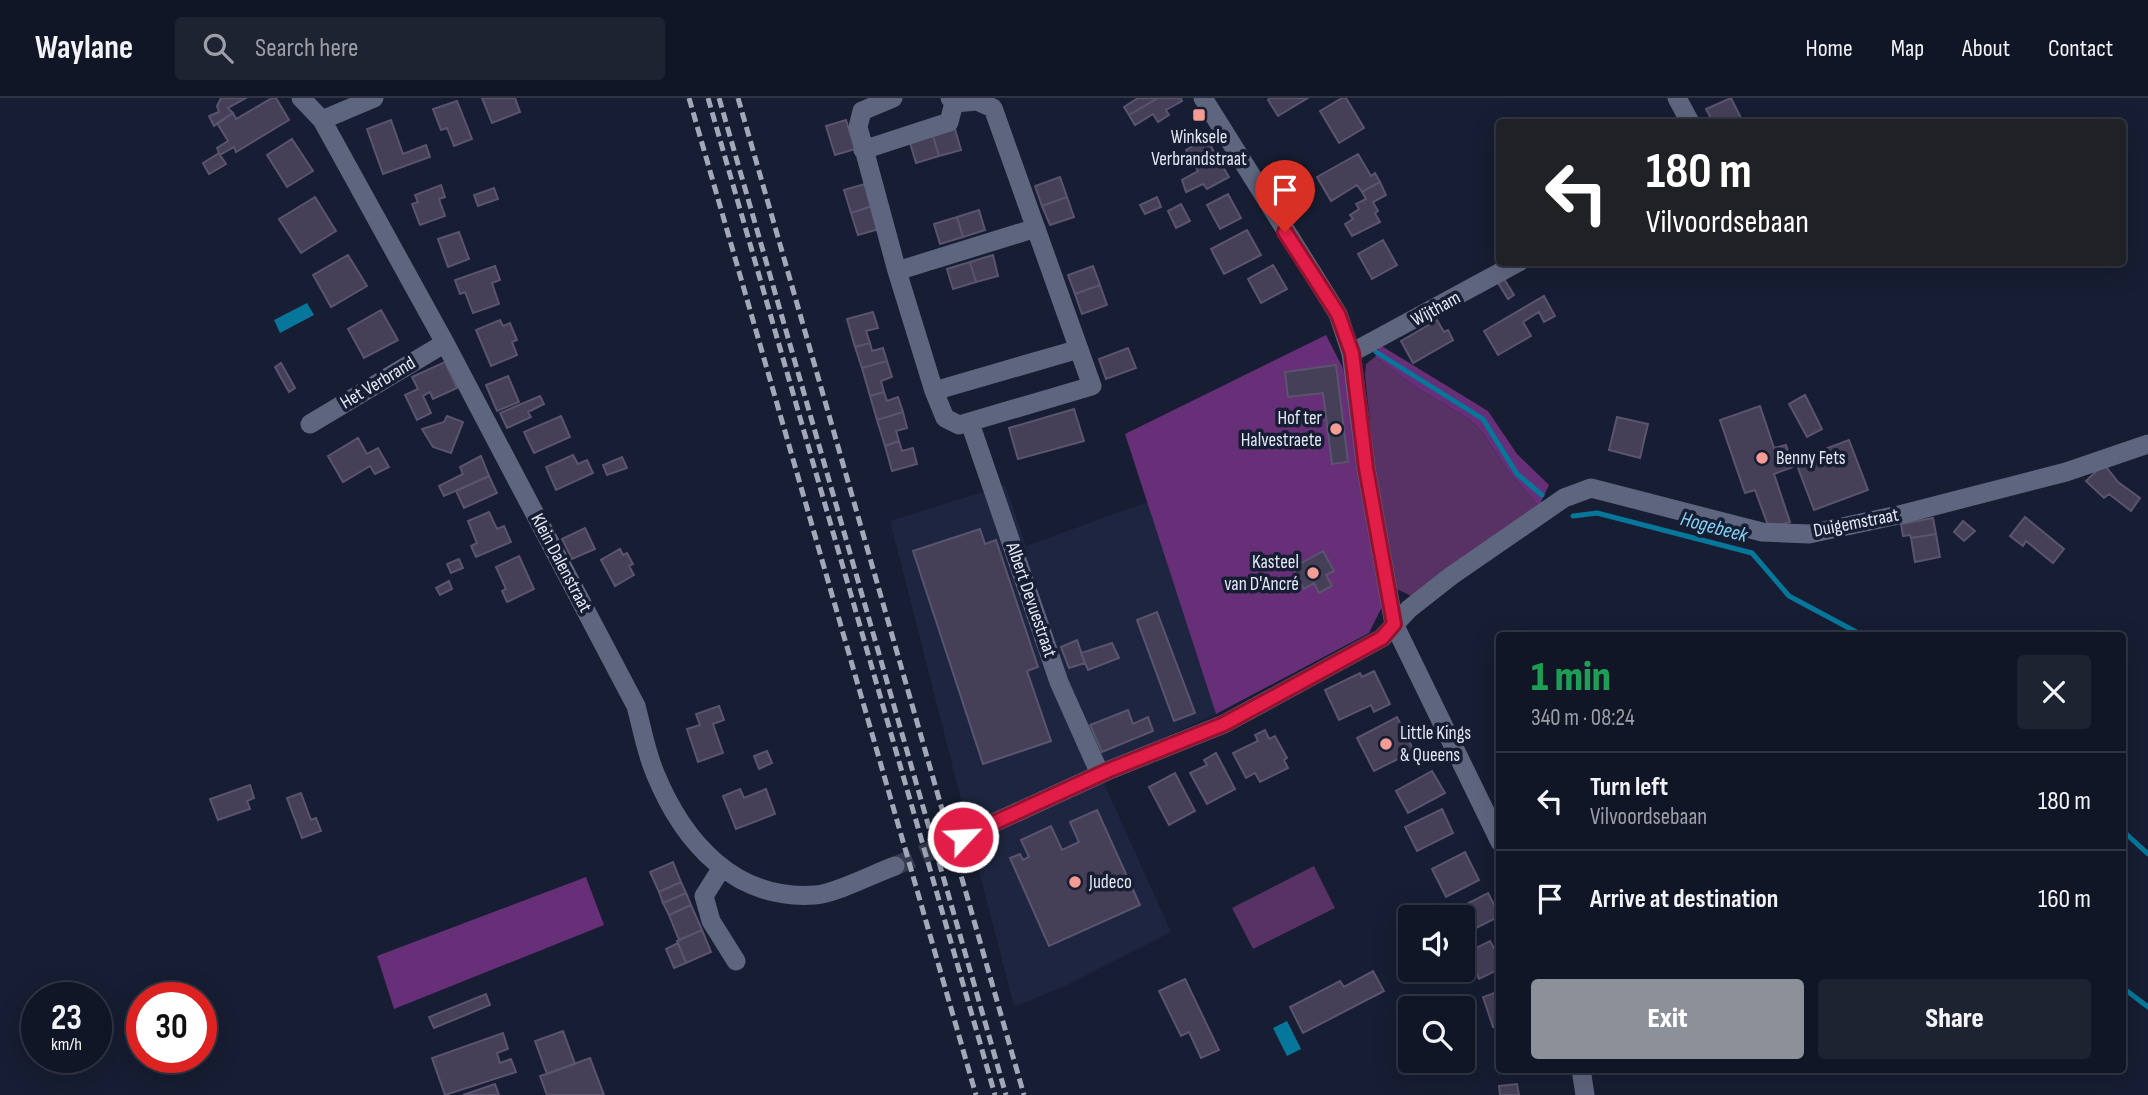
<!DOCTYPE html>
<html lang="en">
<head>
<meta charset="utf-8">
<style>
	:root { --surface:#111626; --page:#1e2332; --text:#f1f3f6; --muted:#9c9fa7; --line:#303543; --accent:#8c9099 }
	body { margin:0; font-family:"Sofia Sans Condensed",sans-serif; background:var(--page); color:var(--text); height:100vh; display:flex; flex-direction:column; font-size:26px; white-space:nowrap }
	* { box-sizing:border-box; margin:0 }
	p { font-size:23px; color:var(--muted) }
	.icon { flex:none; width:38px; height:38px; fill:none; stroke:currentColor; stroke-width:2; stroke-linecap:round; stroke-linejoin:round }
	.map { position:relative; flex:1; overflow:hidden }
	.details { position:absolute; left:1496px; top:534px; width:630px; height:441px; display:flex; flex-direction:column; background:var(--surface); border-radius:7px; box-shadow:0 7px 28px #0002,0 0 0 2px var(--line) }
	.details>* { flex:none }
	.hud { position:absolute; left:1496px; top:21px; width:630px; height:147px; border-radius:7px; box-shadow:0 7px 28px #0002,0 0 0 2px var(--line); background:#202124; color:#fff; overflow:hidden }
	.fabs { position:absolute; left:1398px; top:807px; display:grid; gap:14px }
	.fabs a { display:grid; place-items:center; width:77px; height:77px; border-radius:7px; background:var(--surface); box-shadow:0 7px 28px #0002,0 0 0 2px var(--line); font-size:35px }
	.speed { position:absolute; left:21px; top:884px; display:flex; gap:14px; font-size:35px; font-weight:700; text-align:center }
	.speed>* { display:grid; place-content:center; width:91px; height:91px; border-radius:50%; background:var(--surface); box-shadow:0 7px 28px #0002,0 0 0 2px var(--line); line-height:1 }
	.speed small { font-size:18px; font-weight:400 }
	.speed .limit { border:10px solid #d22; background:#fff; color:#111 }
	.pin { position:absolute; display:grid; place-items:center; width:60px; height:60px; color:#fff; margin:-72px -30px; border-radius:50% 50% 50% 0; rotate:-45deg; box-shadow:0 0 7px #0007 }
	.pin .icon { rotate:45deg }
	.me { position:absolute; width:77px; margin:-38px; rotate:65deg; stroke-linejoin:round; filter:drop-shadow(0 0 5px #0008) }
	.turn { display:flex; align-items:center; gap:24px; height:147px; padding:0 35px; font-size:32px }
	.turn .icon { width:91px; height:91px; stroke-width:2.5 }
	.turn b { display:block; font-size:49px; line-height:60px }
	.round { display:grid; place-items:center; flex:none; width:74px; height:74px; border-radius:7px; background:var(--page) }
	.overview { display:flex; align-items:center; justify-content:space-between; height:119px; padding:0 35px }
	h1 { font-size:42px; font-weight:800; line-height:52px; color:#1e9e55 }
	.primary-button { display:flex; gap:14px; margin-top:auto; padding:14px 35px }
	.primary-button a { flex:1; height:80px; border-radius:7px; background:var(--accent); color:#fff; font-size:28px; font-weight:800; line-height:80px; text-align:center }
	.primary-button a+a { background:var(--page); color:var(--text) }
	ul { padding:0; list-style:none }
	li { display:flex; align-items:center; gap:21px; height:98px; padding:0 35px; border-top:2px solid var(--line) }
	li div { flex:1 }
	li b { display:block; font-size:26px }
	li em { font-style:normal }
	header { display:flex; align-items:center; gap:42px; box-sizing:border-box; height:98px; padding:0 35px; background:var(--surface); border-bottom:2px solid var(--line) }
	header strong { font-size:33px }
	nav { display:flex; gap:38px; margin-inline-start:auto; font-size:24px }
	.search { width:490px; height:63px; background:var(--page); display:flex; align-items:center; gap:18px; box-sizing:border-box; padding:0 24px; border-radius:7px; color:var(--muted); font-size:26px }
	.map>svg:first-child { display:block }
</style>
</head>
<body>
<header>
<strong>Waylane</strong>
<div class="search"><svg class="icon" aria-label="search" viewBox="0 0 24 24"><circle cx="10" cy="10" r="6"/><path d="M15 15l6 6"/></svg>Search here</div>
<nav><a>Home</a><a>Map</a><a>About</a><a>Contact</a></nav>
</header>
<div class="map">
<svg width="2148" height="997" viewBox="0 0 2148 997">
	<rect width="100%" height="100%" fill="#171d32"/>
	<path fill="#1e2540" d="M1005,387l21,61 121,-44 69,212 -119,54 74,164 -106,54 -51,21 -124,-486z"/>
	<path fill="#583264" d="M1375,259l42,31 52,31 14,14 25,38 31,35 -128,90 -14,-7 -22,-116 -10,-98 1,-11z
		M1314,768l21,42 -82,41 -21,-41z"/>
	<path fill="#662f77" d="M1326,237l17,33 40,237 -14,28 -153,81 -91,-280z
		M1380,247l108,66 29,43 32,31 -10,21 -31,-35 -25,-38 -14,-14 -52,-31 -42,-31z
		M586,779l18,48 -210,84 -17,-53z"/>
	<path fill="#06779a" d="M307,205l7,12 -34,18 -6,-13z
		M1287,923l14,28 -14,7 -14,-28z"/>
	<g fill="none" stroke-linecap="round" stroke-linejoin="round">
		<path stroke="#06779a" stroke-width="5" d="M1376,254l107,67 34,55 25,21
			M1573,418l24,-3 155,40 37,43 73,39
			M2123,733l25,23
			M2123,890l25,19"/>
	</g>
	<path fill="#453f58" stroke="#5a546e" stroke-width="2" d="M221,0h25l-18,10 5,5 -19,13 -5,-10 10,-4 -2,-6z
		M272,0h4l13,22 -53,32 -2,-5 -14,8 6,9 -17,10 -6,-11 16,-10 -2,-5 11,-7 -11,-18 16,-10 3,6z
		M482,0h33l5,14 -28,11z
		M1138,0h20l-29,17 -5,-8z
		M1158,0h23l1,3 -16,9 3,5 -11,7 -5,-8 -18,11 -6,-10z
		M1270,0h38l-30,18 -10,-16z
		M1342,0h4l18,30 -25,15 -19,-32z
		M1731,0l12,24h-30l-7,-13z
		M457,3l15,38 -18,7 -7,-18 -6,2 -8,-21z
		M391,22l12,34 23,-9 4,12 -47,17 -16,-45z
		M846,22l9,29 -20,6 -9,-29z
		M955,31l6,21 -22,6 -6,-20z
		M933,38l6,20 -23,7 -6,-20z
		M1206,40l23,39 -22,12 -4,-5 -17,8 -4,-12 16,-9 -12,-21z
		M292,41l21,32 -26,16 -20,-32z
		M1358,56l13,22 4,-3 5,9 -18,10 -5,-7 -26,16 -14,-24z
		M1060,79l7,20 -25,9 -7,-20z
		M1380,84l6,13 -13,7 5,9 -3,2 5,9 -28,14 -7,-12 8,-5 -3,-4 9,-6 -3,-5 10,-5 -4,-7z
		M865,86l7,22 -21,7 -7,-23z
		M441,87l4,12 -6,2 6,17 -25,9 -8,-21 6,-2 -3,-7z
		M494,90l4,11 -20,7 -4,-11z
		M1228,96l13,24 -21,11 -13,-24z
		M315,99l21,34 -35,22 -22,-34z
		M1067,99l7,20 -24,8 -8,-19z
		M1157,99l4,10 -16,7 -5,-9z
		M1181,106l9,17 -14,7 -8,-17z
		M872,108l7,23 -21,6 -7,-22z
		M979,112l6,20 -22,7 -6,-20z
		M957,119l6,20 -23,7 -6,-20z
		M1247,132l14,25 -37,19 -13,-25z
		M459,134l10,27 -21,8 -10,-28z
		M1383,142l14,25 -25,14 -14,-25z
		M348,157l19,31 -36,21 -18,-32z
		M993,157l5,21 -22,6 -6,-20z
		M970,164l6,20 -23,7 -6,-20z
		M1273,167l14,24 -26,14 -13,-24z
		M495,168l5,14 -8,3 7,21 -26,9 -8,-21 -5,2 -5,-14z
		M1093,168l7,19 -25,9 -7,-19z
		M1504,181l10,16 -6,4 -10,-16z
		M1100,187l7,20 -25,9 -7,-20z
		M1544,198l11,20 -11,6 -5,-10 -16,10 8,14 -33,19 -14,-24z
		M381,212l17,30 -34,18 -16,-29z
		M873,214l5,16 -12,3 4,12 -15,4 -8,-28z
		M500,222l3,6 7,-3 7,17 -5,2 5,13 -26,11 -15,-36z
		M1437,222l7,12 4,-2 5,10 -40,23 -12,-22z
		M870,245l2,8 11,-3 4,13 -25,7 -7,-21z
		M1128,250l8,20 -30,11 -7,-20z
		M887,263l5,16 -11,4 3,11 -14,4 -8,-28z
		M445,264l12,26 -24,11 -3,-7 -7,4 8,17 -14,7 -12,-25 13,-6 -6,-12z
		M281,265l14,25 -6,4 -14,-25z
		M1336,267l12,97 -16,2 -9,-71 -35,4 -3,-25z
		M508,278l11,26 -22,9 -11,-26z
		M884,294l3,9 11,-4 5,15 -26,8 -7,-24z
		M1805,297l17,34 -15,8 -18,-33z
		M540,298l4,8 -16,8 3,5 -24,11 -7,-15z
		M1760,308l14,42 12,-3 7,22 -19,7 16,48 -21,6 -14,-38 -10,3 -25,-73z
		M1074,311l10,32 -66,18 -9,-31z
		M903,314l4,16 -11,3 3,10 -14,5 -8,-26z
		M447,318l16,6 -12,31 -18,-6 -11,-18 22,-7z
		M561,318l9,21 -36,16 -10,-21z
		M1617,319l31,7 -8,34 -31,-8z
		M358,340l9,16 11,-6 11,19 -14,7 -5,-8 -27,16 -15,-26z
		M1849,342l19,50 -54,20 -19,-50z
		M899,343l3,10 11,-3 4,16 -25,7 -7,-25z
		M573,357l5,9 9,-4 6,13 -37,17 -10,-23z
		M481,358l8,20 -45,20 -5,-10 24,-12 -3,-7z
		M622,359l5,11 -20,7 -4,-10z
		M2104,366l14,18 22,16 -9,13 -22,-17 -5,4 -18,-17z
		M489,378l8,17 -33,15 -8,-17z
		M489,414l8,17 7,-3 7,16 -35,15 -5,-11 6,-3 -9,-22z
		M2025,419l39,32 -11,14 -27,-22 -3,5 -13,-10z
		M1933,420l3,16 -25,4 -1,-3 -7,1 -2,-12z
		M1963,423l12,10 -11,10 -10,-9z
		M585,430l10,21 -23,10 -10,-20z
		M980,431l5,15 11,-4 42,127 -11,4 24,70 -68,23 -70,-213z
		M1936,436l4,23 -25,5 -4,-24z
		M620,451l3,6 4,-2 6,11 -4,2 5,9 -19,11 -14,-26z
		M1323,453l11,20 -8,4 6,11 -13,7 -5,-10 -10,6 -11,-21z
		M519,458l15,33 -27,13 -5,-11 4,-2 -10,-22z
		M459,461l4,9 -12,5 -4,-9z
		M449,483l3,8 -12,6 -4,-7z
		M1157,514l38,101 -21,8 -37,-101z
		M1077,542l8,23 -16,5 -8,-21z
		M1112,545l7,15 -31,12 -7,-17z
		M1374,573l16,33 -16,8 -3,-7 -32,15 -14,-30 35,-17 2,4z
		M719,608l5,14 -11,4 10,29 -25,9 -11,-33 13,-4 -4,-11z
		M1128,612l5,14 15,-7 5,14 -51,21 -12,-27z
		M1397,619l17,34 -40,20 -17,-33z
		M1265,632l4,9 6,-3 12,22 -3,2 4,8 -28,14 -5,-9 -9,5 -13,-25 25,-12 -3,-6z
		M767,653l5,12 -13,6 -5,-13z
		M1216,655l19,36 -28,15 -17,-31 17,-8 -3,-5z
		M1432,673l13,22 -37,20 -12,-22z
		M1175,675l20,38 -26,14 -20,-38z
		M250,687l4,13 -7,3 3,8 -32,11 -8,-21z
		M740,691l4,9 22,-9 9,25 -39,15 -13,-33z
		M301,695l10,27 5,-2 5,13 -19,7 -15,-40z
		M1442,711l11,24 -36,18 -12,-24z
		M1097,712l43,95 -91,41 -39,-88 10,-4 3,6 6,-3 -8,-17 30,-14 11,24 17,-8 -9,-20z
		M1465,754l14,28 -33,17 -14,-28z
		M673,764l8,20 -22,10 -9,-20z
		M681,784l5,11 -23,10 -4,-11z
		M686,795l5,12 -22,10 -6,-12z
		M1488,795l12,23 -32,16 2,3 -7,4v-22h-15l-1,-3z
		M691,807l11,25 -23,10 -10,-25z
		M702,832l9,22 -25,11 -9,-22z
		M1490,843l5,9 5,-2v28l-3,-6 -18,9 -13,-26z
		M678,845l8,20 -12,5 -8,-19z
		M1373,873l11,20 -81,42 -13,-26 50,-26 4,6z
		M1185,881l34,71 -18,8 -12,-26 -8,4 -22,-45z
		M1500,893v34l-7,2 -10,-30z
		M486,896l4,11 -56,23 -5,-11z
		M563,933l12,33 -28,10 -12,-33z
		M503,935l5,16 -11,4 3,10 11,-4 5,13 -71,23 -13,-37z
		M590,960l14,37h-57l-7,-19z
		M495,986l4,11h-36z
		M1517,986l2,11h-19l-1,-9z"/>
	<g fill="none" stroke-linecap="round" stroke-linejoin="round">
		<path stroke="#363b4f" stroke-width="19" stroke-dasharray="19 10" stroke-linecap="butt" d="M895,768l68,-29"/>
		<path stroke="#5e657e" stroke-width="19" d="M301,0l21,22 123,223 191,363c6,22 10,46 19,67 28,69 80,128 160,122 20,-1 60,-22 80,-29
			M893,0l-31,13 -4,16 39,144 37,120 11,27 14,7 133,-39 -99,-278 -16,-7 -23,2 -4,-5
			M1677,0l13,24
			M322,22l52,-22
			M863,52l86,-28 5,-19
			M897,173l139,-43
			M1351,255l168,-91
			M934,293l145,-42
			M970,325l89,259 41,92
			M310,326l135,-81
			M963,739l144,-66 117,-47 158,-86 27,-29 42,-33 113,-78 27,-10 171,44 47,2 94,-20 163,-42 82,-28
			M721,771l-17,27 7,25 25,40"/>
		<path stroke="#5e657e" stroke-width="19" d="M1203,0l135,216 13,39 15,115 28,156 106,218
			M1581,971l4,26"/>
		<path stroke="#a3a8b9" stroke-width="5" stroke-dasharray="10 5" stroke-linecap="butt" d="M689,0l287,997
			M708,0l287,997
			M719,0l287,997
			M738,0l286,997"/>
	</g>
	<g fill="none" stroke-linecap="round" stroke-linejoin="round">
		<defs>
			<path id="route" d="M963,739l144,-66 117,-47 158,-86 12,-14 -28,-156 -14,-115 -14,-39 -53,-82"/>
		</defs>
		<use href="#route" stroke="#92132f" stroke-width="18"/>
		<use href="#route" stroke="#e11d48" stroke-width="12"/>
	</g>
	<g fill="#f59c94" stroke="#171d32" stroke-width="2.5">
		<rect x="1192" y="10" width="14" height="14" rx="3.5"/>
		<circle cx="1336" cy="331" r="7"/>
		<circle cx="1762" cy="360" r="7"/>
		<circle cx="1313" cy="475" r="7"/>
		<circle cx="1386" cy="646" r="7"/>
		<circle cx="1075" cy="784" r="7"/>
	</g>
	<g text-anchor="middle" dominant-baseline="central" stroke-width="7" stroke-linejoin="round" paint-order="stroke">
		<g font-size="19" fill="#e3e7f6" stroke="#171d32" text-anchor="start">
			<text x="1199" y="39" text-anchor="middle">Winksele<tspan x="1199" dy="22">Verbrandstraat</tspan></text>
			<text x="1322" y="320" text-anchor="end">Hof ter<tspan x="1322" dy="22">Halvestraete</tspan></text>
			<text x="1776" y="360">Benny Fets</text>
			<text x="1299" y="464" text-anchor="end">Kasteel<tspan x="1299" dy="22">van D'Ancré</tspan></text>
			<text x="1400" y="635">Little Kings<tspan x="1400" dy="22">&amp; Queens</tspan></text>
			<text x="1089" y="784">Judeco</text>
		</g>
		<g font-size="19" fill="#e3e7f6" stroke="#171d32">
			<text transform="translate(1436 211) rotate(-29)">Wijtham</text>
			<text transform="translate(378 285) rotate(-31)">Het Verbrand</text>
			<text transform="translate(1856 425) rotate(-11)">Duigemstraat</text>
			<text transform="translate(561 465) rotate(62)">Klein Dalenstraat</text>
			<text transform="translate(1031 502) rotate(71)">Albert Devuestraat</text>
		</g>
		<g font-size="21" font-style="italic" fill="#80d2f5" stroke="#171d32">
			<text transform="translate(1714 429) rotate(15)">Hogebeek</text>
		</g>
	</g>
</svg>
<div class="fabs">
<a><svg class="icon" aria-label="sound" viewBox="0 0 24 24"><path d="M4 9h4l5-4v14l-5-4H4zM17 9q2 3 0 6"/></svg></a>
<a><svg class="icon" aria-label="search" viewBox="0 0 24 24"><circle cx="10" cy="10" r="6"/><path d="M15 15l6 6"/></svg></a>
</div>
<div class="speed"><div>23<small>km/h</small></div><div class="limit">30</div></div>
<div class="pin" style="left:1285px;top:134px;background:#d93025"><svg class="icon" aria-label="arrive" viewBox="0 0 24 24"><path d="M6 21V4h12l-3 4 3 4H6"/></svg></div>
<svg class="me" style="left:963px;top:739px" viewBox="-20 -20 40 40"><circle r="17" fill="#e11d48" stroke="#fff" stroke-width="3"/><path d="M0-11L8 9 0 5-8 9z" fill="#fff"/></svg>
<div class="hud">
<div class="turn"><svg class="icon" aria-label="left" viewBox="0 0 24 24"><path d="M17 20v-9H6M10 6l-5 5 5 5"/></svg><div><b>180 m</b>Vilvoordsebaan</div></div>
</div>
<section class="details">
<div class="overview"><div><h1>1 min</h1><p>340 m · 08:24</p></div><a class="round"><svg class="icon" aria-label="close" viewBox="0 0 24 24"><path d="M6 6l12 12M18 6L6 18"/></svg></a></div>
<ul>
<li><svg class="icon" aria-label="left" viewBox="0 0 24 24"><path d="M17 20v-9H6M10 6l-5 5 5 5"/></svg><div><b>Turn left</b><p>Vilvoordsebaan</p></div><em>180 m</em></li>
<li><svg class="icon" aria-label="arrive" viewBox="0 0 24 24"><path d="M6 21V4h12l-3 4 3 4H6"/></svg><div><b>Arrive at destination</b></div><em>160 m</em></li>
</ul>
<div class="primary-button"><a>Exit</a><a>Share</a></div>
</section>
</div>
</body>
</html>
